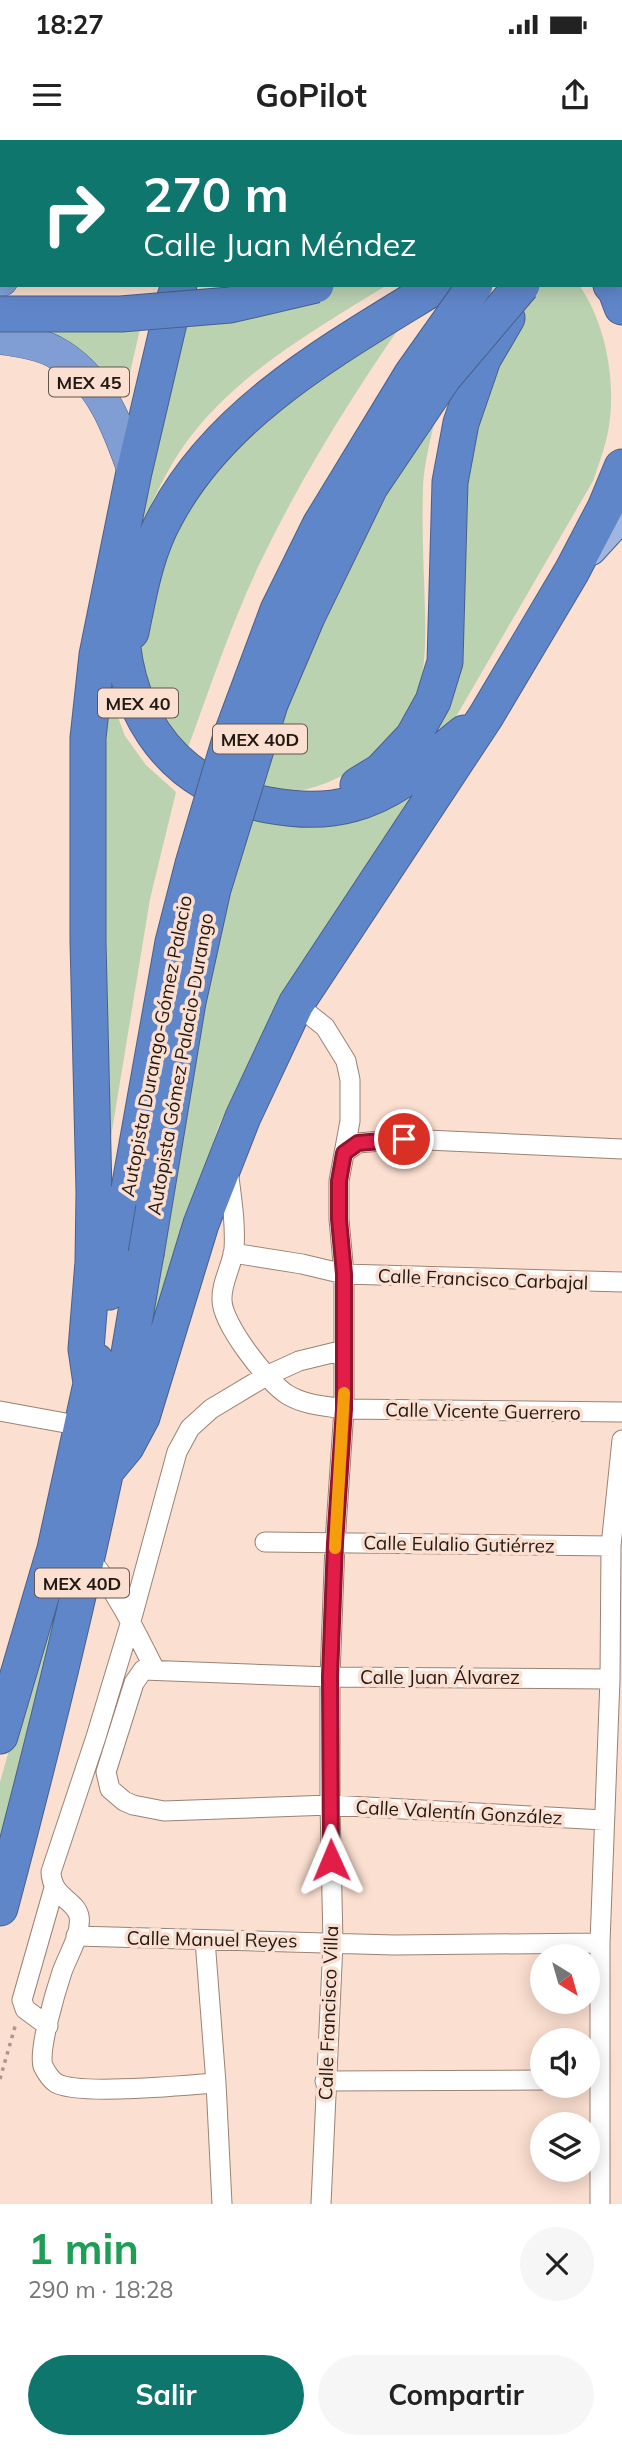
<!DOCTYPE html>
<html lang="es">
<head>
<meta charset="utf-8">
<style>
	:root { --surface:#fff; --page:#f6f6f6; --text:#222; --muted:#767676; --accent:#0f766e }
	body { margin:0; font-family:Mulish,sans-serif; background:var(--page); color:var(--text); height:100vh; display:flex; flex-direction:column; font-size:26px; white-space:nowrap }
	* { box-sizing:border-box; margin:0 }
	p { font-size:23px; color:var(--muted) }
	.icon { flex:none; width:38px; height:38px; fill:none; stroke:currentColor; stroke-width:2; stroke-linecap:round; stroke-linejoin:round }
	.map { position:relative; height:2064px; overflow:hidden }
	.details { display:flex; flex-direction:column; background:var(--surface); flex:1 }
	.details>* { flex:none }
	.top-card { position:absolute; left:0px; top:0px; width:623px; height:147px; box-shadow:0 4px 18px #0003; background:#0f766e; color:#fff; overflow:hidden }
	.needle { width:46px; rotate:143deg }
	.fabs { position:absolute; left:530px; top:1804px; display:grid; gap:14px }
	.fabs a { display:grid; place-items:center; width:70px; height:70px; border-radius:50%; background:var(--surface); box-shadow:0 4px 18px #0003; font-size:35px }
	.pin { position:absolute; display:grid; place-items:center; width:60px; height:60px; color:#fff; margin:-30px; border:4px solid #fff; border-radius:50%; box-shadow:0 2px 7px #0007 }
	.me { position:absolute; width:77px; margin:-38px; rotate:359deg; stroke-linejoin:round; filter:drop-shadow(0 0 5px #0008) }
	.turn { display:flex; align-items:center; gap:24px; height:147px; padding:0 28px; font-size:32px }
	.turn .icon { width:91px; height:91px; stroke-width:2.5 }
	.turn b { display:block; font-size:49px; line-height:60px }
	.round { display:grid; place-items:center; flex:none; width:74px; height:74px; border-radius:37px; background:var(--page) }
	.headline { display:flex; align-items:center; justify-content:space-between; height:119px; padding:0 28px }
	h1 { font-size:42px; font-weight:700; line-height:52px; color:#1e9e55 }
	.action { display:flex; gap:14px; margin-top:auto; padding:14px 28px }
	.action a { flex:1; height:80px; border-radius:42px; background:var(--accent); color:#fff; font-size:28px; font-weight:700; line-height:80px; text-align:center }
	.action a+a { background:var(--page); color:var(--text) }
	.status { display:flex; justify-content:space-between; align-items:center; height:49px; padding:0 35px; background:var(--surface); direction:ltr }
	.status svg { height:19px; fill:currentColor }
	header { display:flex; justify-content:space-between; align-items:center; height:91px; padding:0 28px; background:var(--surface); font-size:32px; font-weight:700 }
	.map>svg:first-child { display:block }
</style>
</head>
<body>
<div class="status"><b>18:27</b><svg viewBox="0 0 49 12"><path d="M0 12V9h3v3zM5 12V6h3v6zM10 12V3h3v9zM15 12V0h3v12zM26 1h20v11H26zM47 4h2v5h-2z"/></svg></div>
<header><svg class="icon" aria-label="menu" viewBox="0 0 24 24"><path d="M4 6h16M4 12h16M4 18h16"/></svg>GoPilot<svg class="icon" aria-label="share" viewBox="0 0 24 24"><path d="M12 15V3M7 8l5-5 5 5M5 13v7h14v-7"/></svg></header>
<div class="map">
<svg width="622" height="2064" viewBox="0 0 622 2064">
	<rect width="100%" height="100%" fill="#fbdfd0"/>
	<path fill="#bbd2b1" d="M290,145h97c-71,44 -152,89 -202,159 -24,34 -39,72 -56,111l55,-251z
		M529,145h50c25,35 36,90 31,133 -2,22 -10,43 -17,63l-136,234 -23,27 -19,9 50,-330z
		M424,153c-62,86 -119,176 -165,272 -29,61 -50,126 -73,188l-26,-26 -25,-81 12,-71 87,-146z
		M143,176l-17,74 -6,3c-9,-6 -12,-15 -19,-22 -16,-19 -33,-31 -56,-41z
		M449,225c-8,37 -25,87 -26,124 -1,30 0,61 1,90 2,75 10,138 -62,185 -22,15 -51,27 -79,29 -10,0 -21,-3 -31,-4l42,-121z
		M99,526l26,70 21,29 30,27 -26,107 -51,311z
		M429,640l-113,164 -63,110 -34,71 -91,272 53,-303 64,-277z
		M111,1210l-32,197 -79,290v-55l67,-236z"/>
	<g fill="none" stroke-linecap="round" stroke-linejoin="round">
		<defs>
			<path id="service" d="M134,0l1,2
				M19,2l2,-2
				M208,2l2,-2"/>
			<path id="minor" d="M296,864l29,23 21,34 4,19v41l-11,60v38l5,55v135l-9,134 -5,134v128l3,138 -12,261
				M344,1013l14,-10 46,-4 218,10
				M228,1029c3,26 8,53 6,80 -2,17 -13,34 -12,51 0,24 46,83 66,95 17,10 37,11 56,14l278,3
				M233,1113l69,11 42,10 278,8
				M0,1271l82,15
				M265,1402l346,4
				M88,1416c28,35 47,74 67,114
				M604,1680l-274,-15 -166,6 -31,-6 -9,-4 -14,-12 -4,-17 28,-89 9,-13 187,7 280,2
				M76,1796l318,9 206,-2
				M205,1800l11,143 6,121
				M48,1886l-23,-17 -3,-9 32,-112
				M325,1941l217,-1
				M216,1943c-30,2 -138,13 -160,0 -6,-4 -10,-11 -13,-17 -5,-16 13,-76 19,-94 6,-17 20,-38 17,-56 -4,-17 -27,-18 -28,-44l45,-135 35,-116 46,-169 13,-24 21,-19 55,-33 33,-15 45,-11
				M600,2064v-261l10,-264 1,-133 11,-106"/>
			<path id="primary" d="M457,0v2
				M316,2l2,-2
				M591,410l31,-34"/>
			<path id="trunk" d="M0,140h2
				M0,198c18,3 37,5 53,13 47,25 65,75 81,121"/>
			<path id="motorway" d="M564,2l2,-2
				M593,2l2,-2
				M621,28l1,-1
				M611,145l5,6 6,16
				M121,461c-4,101 42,184 147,204 27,5 57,7 84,-1 43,-11 78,-44 112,-71
				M131,492c8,-39 15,-81 35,-116 57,-107 172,-169 272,-231
				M358,645l23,-14 32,-34 20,-36 12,-39 5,-180 11,-59 22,-64 24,-41
				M109,1152l20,-103
				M91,1243l-5,-34 7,-87 1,-70 -6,-251v-203l9,-83 37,-183 41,-175 4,-12
				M106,1331l20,-24 16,-30 59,-193 42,-107 53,-113 190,-288 86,-145 33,-63 17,-41
				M0,1596l55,-187 41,-188
				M0,1768c42,-158 81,-316 114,-476 13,-59 21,-119 32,-178"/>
		</defs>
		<use href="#service" stroke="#9c8274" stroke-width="11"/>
		<use href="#minor" stroke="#9c8274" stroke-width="21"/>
		<use href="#primary" stroke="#4a608a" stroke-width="32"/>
		<use href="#trunk" stroke="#4a608a" stroke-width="33"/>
		<use href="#motorway" stroke="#4a608a" stroke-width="37"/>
		<path stroke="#ac978c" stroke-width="3.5" stroke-dasharray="3.5 5" stroke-linecap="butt" d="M0,1939l16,-56"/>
		<use href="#service" stroke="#fff" stroke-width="10"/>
		<use href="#minor" stroke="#fff" stroke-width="19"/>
		<use href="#primary" stroke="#a0b6df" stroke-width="30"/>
		<use href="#trunk" stroke="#809ed4" stroke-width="32"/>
		<use href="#motorway" stroke="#6086ca" stroke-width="35"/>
		<defs>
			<path id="motorway-bridge" d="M0,174h121l109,-9 86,-20
				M129,1049l44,-247 20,-78 38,-128 47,-126 42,-85 92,-151 63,-89
				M146,1114l42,-252 25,-113 57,-185 37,-87 63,-130 74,-110 78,-92"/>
		</defs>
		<use href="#motorway-bridge" stroke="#4a608a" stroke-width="37" stroke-linecap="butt"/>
		<use href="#motorway-bridge" stroke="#6086ca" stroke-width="35"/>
	</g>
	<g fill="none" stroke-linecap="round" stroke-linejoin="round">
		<defs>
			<path id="route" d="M331,1720l-1,-184 5,-133 9,-134v-135l-5,-55v-38l5,-28 14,-10 46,-4"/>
		</defs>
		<use href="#route" stroke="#92132f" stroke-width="18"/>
		<use href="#route" stroke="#e11d48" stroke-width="12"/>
		<path stroke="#f59e0b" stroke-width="12" d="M335,1408l9,-155"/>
	</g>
	<g text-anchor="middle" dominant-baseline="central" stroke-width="7" stroke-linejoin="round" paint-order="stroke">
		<g fill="#fbdfd0" stroke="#63544c" stroke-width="2">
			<rect x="49" y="227.5" width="80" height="29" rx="5"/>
			<rect x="98" y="548.5" width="80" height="29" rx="5"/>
			<rect x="213" y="584.5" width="94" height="29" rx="5"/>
			<rect x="35" y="1428.5" width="94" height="29" rx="5"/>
		</g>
		<g font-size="18" font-weight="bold" fill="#221913">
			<text x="89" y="242">MEX 45</text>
			<text x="138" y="563">MEX 40</text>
			<text x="260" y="599">MEX 40D</text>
			<text x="82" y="1443">MEX 40D</text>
		</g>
		<g font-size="19" fill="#221913" stroke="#fbdfd0">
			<text transform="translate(156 906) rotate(-79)">Autopista Durango-Gómez Palacio</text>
			<text transform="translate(180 924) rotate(-80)">Autopista Gómez Palacio-Durango</text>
			<text transform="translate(483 1139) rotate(2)">Calle Francisco Carbajal</text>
			<text transform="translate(483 1271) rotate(1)">Calle Vicente Guerrero</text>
			<text transform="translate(459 1404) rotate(1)">Calle Eulalio Gutiérrez</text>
			<text x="440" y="1537">Calle Juan Álvarez</text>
			<text transform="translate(459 1672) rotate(3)">Calle Valentín González</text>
			<text transform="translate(212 1799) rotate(1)">Calle Manuel Reyes</text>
			<text transform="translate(328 1873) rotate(-88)">Calle Francisco Villa</text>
		</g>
	</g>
</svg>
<div class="fabs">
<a><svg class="needle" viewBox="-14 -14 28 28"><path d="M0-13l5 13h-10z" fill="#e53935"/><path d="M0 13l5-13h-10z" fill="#767676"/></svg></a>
<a><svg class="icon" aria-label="sound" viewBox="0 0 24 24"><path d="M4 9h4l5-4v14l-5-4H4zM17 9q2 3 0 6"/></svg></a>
<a><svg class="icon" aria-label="layers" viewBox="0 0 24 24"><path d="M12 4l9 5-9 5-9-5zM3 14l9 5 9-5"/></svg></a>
</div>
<div class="pin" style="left:404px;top:999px;background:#d93025"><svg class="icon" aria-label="arrive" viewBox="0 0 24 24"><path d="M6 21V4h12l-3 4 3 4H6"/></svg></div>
<svg class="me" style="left:331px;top:1720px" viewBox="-20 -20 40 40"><path d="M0-17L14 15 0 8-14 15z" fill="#e11d48" stroke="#fff" stroke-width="4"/></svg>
<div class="top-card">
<div class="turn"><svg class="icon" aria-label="right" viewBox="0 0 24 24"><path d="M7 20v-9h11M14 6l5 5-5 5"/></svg><div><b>270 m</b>Calle Juan Méndez</div></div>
</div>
</div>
<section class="details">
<div class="headline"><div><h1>1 min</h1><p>290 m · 18:28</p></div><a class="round"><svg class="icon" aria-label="close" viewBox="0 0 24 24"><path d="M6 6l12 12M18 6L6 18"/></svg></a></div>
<div class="action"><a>Salir</a><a>Compartir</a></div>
</section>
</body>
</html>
